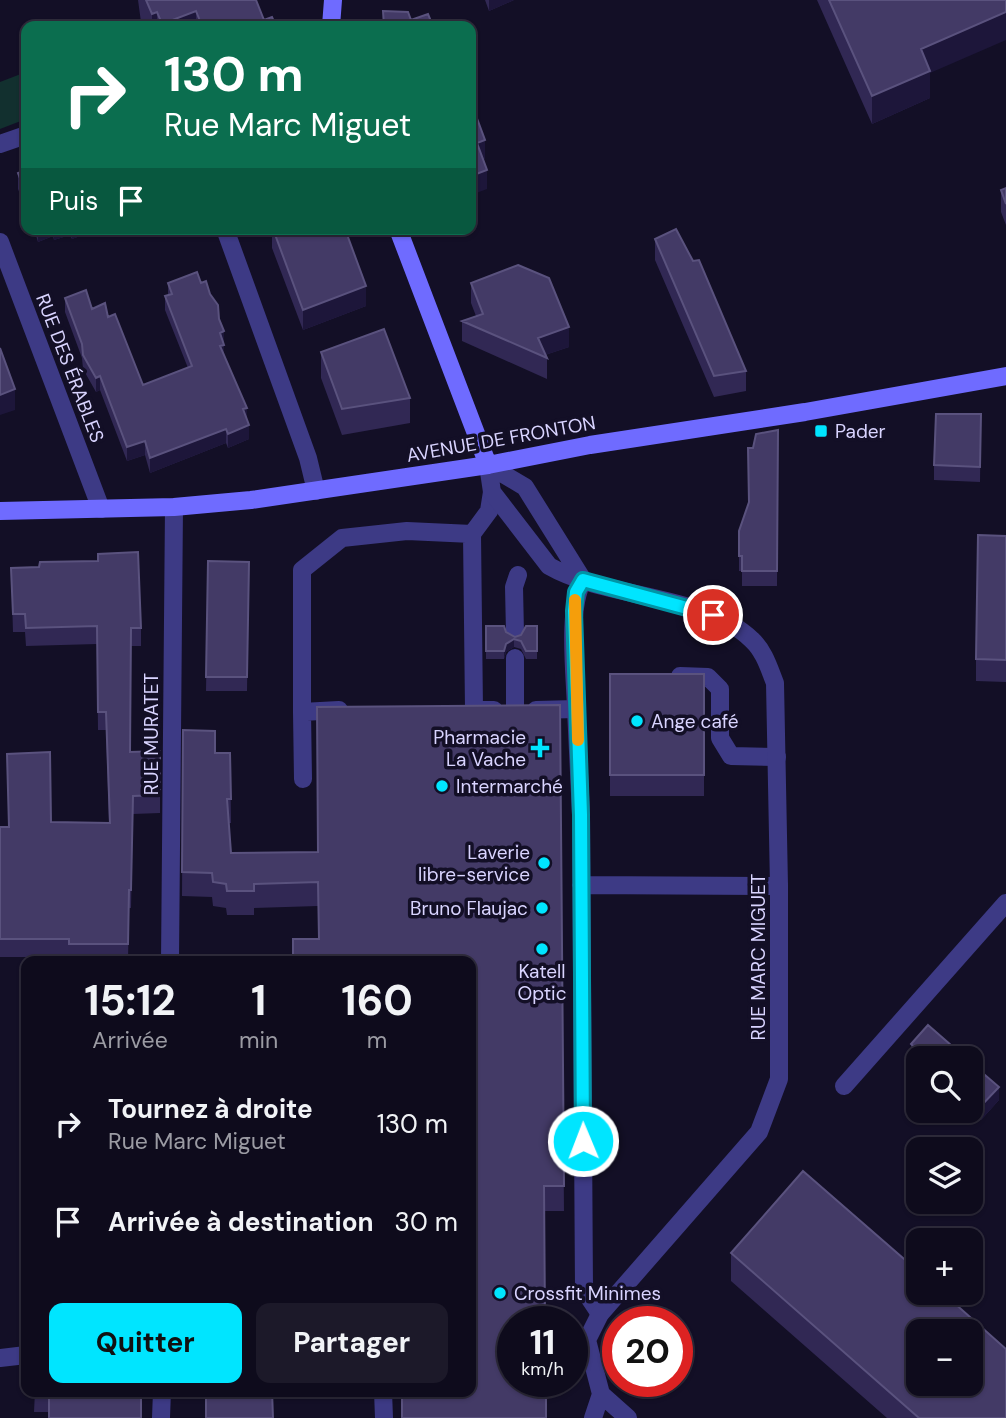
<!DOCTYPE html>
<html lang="fr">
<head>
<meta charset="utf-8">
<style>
	:root { --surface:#0e0b1c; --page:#1c1929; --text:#f1f3f6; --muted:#9b9ba3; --line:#2e2b3b; --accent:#00e5ff }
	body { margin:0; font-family:"DM Sans",sans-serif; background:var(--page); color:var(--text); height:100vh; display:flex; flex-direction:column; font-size:26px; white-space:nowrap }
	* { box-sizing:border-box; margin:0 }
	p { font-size:23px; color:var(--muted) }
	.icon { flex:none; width:38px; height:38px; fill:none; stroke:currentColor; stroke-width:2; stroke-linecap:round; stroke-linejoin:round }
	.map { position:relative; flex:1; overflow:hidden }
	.panel { position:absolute; left:21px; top:956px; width:455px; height:441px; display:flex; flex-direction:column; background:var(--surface); border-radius:14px; box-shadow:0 2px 5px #0004,0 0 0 2px var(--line) }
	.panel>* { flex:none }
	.top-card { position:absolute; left:21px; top:21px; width:455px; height:214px; border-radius:14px; box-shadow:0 2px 5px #0004,0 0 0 2px var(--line); background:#0b6e4f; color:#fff; overflow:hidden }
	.fabs { position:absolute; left:906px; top:1046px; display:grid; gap:14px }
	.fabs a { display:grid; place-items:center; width:77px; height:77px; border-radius:14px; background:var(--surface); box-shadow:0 2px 5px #0004,0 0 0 2px var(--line); font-size:35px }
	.speed { position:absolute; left:497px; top:1306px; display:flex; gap:14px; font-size:35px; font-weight:700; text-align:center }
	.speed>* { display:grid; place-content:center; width:91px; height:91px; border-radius:50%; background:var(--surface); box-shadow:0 2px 5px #0004,0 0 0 2px var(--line); line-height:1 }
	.speed small { font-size:18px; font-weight:400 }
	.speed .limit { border:10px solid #d22; background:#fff; color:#111 }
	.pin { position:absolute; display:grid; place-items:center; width:60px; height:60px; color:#fff; margin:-30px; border:4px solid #fff; border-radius:50%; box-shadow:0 2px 7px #0007 }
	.me { position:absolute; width:77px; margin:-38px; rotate:359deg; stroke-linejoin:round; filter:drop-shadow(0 0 5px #0008) }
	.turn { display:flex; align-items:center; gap:24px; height:147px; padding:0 28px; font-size:32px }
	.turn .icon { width:91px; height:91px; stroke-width:2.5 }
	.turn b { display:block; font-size:49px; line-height:60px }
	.then { display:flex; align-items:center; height:66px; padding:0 28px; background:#0003; gap:14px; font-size:26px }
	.eta { display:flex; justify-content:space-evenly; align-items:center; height:119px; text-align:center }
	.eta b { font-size:42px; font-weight:700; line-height:49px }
	.button { display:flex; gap:14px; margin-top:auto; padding:14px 28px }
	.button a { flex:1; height:80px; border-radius:14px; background:var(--accent); color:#111; font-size:28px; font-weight:700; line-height:80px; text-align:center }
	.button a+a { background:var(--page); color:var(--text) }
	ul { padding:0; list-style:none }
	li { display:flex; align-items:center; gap:21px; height:98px; padding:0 28px }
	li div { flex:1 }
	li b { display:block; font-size:26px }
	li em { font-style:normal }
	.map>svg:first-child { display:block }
</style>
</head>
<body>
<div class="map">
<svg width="1006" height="1418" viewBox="0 0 1006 1418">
	<rect width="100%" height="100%" fill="#130f26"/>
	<path fill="#12302f" d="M26,72v47l-26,10v-47z"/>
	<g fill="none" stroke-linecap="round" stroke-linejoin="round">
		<path stroke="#3d3a85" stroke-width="18" d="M492,492l-3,19 -17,23 2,176h20
			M515,633l-1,-46 4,-12
			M515,658v52
			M680,676l28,1 12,12v49l11,18 46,1
			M576,709l5,106 3,475 16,24
			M339,710l-37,2v-142l40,-32 65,-7 65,3
			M536,710l40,-1c-1,-36 -9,-99 7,-129
			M302,712l1,67
			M581,885l198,1
			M383,1391l1,27
			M161,1418l1,-27"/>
		<path stroke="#3d3a85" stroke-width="18" d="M0,144l26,-9
			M225,229l83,229 8,33
			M0,242l101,267
			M488,465l4,27 57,74c57,33 156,28 203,74 12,11 17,28 23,43l4,203v193l-20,53 -159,182 -13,26 14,54 -8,24
			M488,465l37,22 58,93
			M170,961l4,-454
			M844,1086l162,-183
			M0,1358l26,-3
			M601,1394l27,24"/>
		<path stroke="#6f6bff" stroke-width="18" d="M331,26l2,-26
			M398,229l90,236
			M0,511l174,-4 77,-7 237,-35 102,-20 215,-33 201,-36"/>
	</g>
	<path fill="#312854" d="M138,0h118l8,20 12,6h-134l-1,-4z
		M485,0h29l-25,11z
		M817,0h189l-76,73v25l-58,26z
		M26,170v40l-8,-21v-16z
		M1006,188v37l-5,-13v-22z
		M34,229h65l-27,10 -2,-4 -16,5 -1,-4 -15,6z
		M272,229h73l21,77 -63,24 -31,-82z
		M655,239l91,132v20l-32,6 -59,-137z
		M168,283h33l18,36 5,12v24l23,66 2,18 -21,9 -2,-5 -76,30 -5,-18 -18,6 -27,-71 -4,2 -13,-23 -1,-11 -17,-46v-14l43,19 35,68 45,-17 -23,-58v-14l3,-1z
		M471,283l98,64 -24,8 2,3v21l-85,-38v-20l14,-5 -5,-13z
		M321,352l89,46v25l-68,12 -21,-57z
		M981,414l-1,68 -46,-2v-15z
		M778,445l-1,141h-35v-15h-3v-40z
		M1006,536v146l-30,-1v-22z
		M208,561l41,1 -2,129h-41z
		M39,567l102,61v18h-10l-1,106 30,-1v62l-27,1 -2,94h-2l-1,53h-59v-4h-69v-130l51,-5 58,1 -3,-93h-8l-1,-86 -71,2 -1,-14h-12l-2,-64z
		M486,626l20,6 9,5 6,-2 16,-9v33h-11l-5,-10 -7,-2 -8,5 -2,7h-18z
		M610,674h94v122h-94z
		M560,705l4,506h-20l-73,-250 -152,-22 -1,-33 -64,2v7h-27l-1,-7 -13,-2 -1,-9 -30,-1 1,-166 32,23h15l1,70h-2l2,30 87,-1z
		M911,1044l56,15h-48v5l-8,-7z
		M971,1063l28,37 -18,20 -10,-9z
		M731,1253l275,165h-119l-156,-137z
		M35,1391h41l-27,21h-15z"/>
	<path fill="#1d163a" d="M489,0h25l-25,11z
		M196,11v15h-34v-2z
		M157,12v14h-5v-12z
		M1006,12v28l-76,33v25l-58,26v-28l49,-47z
		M485,140v19l-8,3v-19z
		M487,170v19l-16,6v-19z
		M38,229h15v7l-15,6z
		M54,229h16v6l-16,5z
		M72,229h27l-27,10z
		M366,286v20l-63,24v-20z
		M569,327v20l-27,9 -4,-18z
		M224,331v28l-4,1v-27z
		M100,376v14l-4,2v-14z
		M15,389v21l-15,5v-20z
		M247,408v14l-4,-13z
		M249,425v14l-21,9v-14z
		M226,429v14l-76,30v-15z
		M145,441v14l-18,6v-14z
		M514,639v8l-8,5 -2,7v-8l2,-7z
		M999,1087v13l-18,20v-14z"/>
	<path fill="#433a66" stroke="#5a527e" stroke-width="2" fill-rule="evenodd" d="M146,0h110l8,20 8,-3 4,9h-74l-6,-15 -34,13 -5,-12 -5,2z
		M829,0h177v12l-85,37 9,22 -58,25z
		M383,11l25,1 3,8 17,-6 5,12h-49z
		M475,113l10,27 -8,3 10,27 -16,6v-62z
		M26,170v24l-8,-21z
		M1006,188v16l-5,-14z
		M273,229h72l21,57 -63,24z
		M676,229l17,32 6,-1 47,111 -32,5 -59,-137z
		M518,265l31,13 20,49 -31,11 9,20 -85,-37 21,-7 -12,-31z
		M197,272l4,11 5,-2 4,13 8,11 1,14 5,12 -4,2 4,12 -4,1 27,62 -4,1 6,16 -21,9 -2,-5 -76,29 -5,-17 -18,6 -27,-71 -4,2 -13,-23 -1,-11 -17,-46 21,-8 6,19 13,-6 3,14 7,-3 28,71 49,-19 -27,-70 7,-2 -4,-11z
		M384,329l26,69 -68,11 -21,-57z
		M0,348l15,41 -15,6z
		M936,414h45l-1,53 -46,-2z
		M778,430l-1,141h-35v-15h-3v-25l10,-29 -1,-54h5l3,-14z
		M978,535l28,1v124l-30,-1z
		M138,552l3,76h-10l-1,124 30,-1v44l-27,1 -2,94h-2l-1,54h-59v-5h-69v-112h9l-2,-73 43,-2 1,70 59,1 -4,-111h-8l-1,-86 -71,2 -1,-14h-12l-2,-46 28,-1 1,-5 58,-1v-7z
		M208,561l41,1 -2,115h-41z
		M486,626h18l2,6 9,5 6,-2 5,-9h11v25h-11l-5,-10 -7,-2 -8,5 -2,7h-18z
		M610,674h94v101h-94z
		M560,705l4,481h-20l1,135h-32v60h33v37h-144v-27h69v-430h-178v-22h26l-1,-57 -64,2v7h-27l-1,-7 -13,-2 -1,-9 -30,-1 1,-142 32,1v22h15l1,46h-4l4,54 87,-1 -1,-145z
		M928,1025l39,34h-40l-16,-15z
		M971,1063l28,24 -18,19 -10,-8z
		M803,1171l116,101v21h24l63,56v69h-87l-188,-165zM919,1332h52v52h-52z
		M35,1391h41v3l65,2v22h-92v-21h-15z
		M206,1391h66l1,27h-67z"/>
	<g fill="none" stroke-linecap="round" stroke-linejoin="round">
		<defs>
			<path id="route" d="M583,1141l-2,-326 -7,-204 2,-19 7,-12 130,35"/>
		</defs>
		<use href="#route" stroke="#0095a6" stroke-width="18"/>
		<use href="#route" stroke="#00e5ff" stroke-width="12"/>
		<path stroke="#f59e0b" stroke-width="12" d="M575,600l3,140"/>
	</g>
	<g fill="#00e5ff" stroke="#130f26" stroke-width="2.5">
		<rect x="814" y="424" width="14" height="14" rx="3.5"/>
		<circle cx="637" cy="721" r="7"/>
		<path d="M536.5 737.5h7v7h7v7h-7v7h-7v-7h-7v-7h7z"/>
		<circle cx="442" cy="786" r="7"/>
		<circle cx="544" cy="863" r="7"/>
		<circle cx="542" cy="908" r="7"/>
		<circle cx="542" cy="949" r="7"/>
		<circle cx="500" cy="1293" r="7"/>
	</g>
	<g text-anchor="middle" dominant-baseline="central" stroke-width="7" stroke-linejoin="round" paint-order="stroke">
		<g font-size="19" fill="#d9d4ff" stroke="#130f26">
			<text transform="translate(70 368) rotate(69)">RUE DES ÉRABLES</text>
			<text transform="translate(501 439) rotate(-10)">AVENUE DE FRONTON</text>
			<text transform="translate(151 734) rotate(-90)">RUE MURATET</text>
			<text transform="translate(758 957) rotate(-90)">RUE MARC MIGUET</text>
		</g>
		<g font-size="19" fill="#d9d4ff" stroke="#130f26" text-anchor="start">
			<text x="835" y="431">Pader</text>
			<text x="651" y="721">Ange café</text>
			<text x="526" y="737" text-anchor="end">Pharmacie<tspan x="526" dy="22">La Vache</tspan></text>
			<text x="456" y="786">Intermarché</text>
			<text x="530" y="852" text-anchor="end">Laverie<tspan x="530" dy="22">libre-service</tspan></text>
			<text x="528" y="908" text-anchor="end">Bruno Flaujac</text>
			<text x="542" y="971" text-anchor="middle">Katell<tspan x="542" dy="22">Optic</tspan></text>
			<text x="514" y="1293">Crossfit Minimes</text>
		</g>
	</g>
</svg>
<div class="fabs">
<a><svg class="icon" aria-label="search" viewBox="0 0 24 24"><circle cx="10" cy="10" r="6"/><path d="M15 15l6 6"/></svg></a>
<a><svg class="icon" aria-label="layers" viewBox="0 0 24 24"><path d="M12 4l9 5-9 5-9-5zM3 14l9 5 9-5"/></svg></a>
<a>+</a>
<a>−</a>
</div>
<div class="speed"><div>11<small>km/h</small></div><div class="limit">20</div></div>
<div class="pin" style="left:713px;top:615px;background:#d93025"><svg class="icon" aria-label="arrive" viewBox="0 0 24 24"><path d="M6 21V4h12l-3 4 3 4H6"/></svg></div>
<svg class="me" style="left:583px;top:1141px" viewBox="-20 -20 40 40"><circle r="17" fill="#00e5ff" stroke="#fff" stroke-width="3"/><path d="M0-11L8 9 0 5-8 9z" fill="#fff"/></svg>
<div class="top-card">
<div class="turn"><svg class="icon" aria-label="right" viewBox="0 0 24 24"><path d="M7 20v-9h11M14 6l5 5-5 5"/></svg><div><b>130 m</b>Rue Marc Miguet</div></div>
<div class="then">Puis<svg class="icon" aria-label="arrive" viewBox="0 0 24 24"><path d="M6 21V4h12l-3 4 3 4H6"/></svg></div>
</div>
<section class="panel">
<div class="eta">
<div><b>15:12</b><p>Arrivée</p></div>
<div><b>1</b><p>min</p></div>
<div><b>160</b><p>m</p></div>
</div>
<ul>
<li><svg class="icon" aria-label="right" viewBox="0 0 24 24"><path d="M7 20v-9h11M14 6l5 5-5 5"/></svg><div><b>Tournez à droite</b><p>Rue Marc Miguet</p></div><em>130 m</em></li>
<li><svg class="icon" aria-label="arrive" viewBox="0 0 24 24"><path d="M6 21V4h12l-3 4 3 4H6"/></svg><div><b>Arrivée à destination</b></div><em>30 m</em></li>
</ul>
<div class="button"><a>Quitter</a><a>Partager</a></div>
</section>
</div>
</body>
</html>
